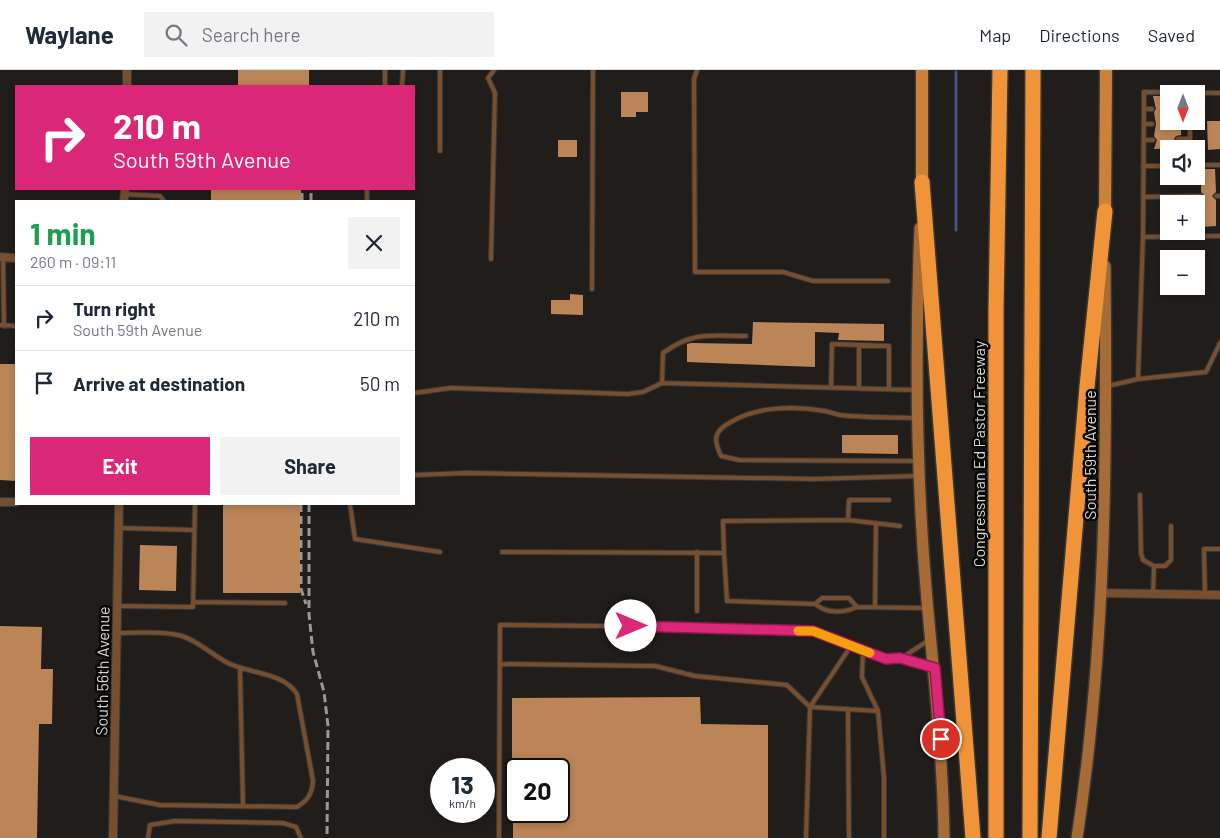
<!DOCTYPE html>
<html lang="en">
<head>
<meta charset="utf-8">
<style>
	:root { --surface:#fff; --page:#f2f2f3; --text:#1f2937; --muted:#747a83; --line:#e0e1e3; --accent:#db2777 }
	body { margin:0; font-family:Barlow,sans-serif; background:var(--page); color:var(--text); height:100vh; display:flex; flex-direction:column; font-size:19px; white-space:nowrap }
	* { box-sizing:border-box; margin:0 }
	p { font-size:16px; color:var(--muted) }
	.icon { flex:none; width:28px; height:28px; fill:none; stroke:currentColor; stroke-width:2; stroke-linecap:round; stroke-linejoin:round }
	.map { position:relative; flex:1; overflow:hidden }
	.drawer { position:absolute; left:15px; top:130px; width:400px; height:305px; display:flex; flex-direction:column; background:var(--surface); border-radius:0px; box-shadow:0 2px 8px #0003 }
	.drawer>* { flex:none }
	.guide { position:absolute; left:15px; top:15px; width:400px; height:105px; border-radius:0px; box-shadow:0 2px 8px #0003; background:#db2777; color:#fff; overflow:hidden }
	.needle { width:32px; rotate:180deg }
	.tools { position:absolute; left:1160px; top:15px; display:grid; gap:10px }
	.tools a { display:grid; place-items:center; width:45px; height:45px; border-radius:0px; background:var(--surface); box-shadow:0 2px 8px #0003; font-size:25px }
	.speed { position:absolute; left:430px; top:688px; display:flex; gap:10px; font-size:25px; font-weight:700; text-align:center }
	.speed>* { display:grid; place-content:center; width:65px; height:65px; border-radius:50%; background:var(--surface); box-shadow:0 2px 8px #0003; line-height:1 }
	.speed small { font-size:12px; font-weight:400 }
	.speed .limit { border:2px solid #111; border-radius:8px; background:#fff; color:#111 }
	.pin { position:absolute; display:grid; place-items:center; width:42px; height:42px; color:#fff; margin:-21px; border:2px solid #fff; border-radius:50%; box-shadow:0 1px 5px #0007 }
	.me { position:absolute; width:55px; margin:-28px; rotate:90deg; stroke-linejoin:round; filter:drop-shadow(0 0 4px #0008) }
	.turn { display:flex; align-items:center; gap:18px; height:105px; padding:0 15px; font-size:22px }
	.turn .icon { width:65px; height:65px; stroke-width:2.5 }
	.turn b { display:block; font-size:35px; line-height:42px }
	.round { display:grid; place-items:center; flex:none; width:52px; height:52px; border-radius:0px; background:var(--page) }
	.overview { display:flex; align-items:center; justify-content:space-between; height:85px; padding:0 15px }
	h1 { font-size:30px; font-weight:700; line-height:38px; color:#1e9e55 }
	.action { display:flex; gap:10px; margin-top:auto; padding:10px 15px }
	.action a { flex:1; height:58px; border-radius:0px; background:var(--accent); color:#fff; font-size:20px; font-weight:700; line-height:58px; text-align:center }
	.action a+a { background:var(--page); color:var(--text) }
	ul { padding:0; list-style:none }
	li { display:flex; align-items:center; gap:15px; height:65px; padding:0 15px; border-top:1px solid var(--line) }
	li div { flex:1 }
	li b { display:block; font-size:19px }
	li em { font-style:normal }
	header { display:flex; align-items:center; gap:30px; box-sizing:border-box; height:70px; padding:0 25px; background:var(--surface); border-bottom:1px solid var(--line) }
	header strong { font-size:24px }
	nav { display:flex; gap:28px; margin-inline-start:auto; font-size:18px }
	.search { width:350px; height:45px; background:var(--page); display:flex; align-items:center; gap:12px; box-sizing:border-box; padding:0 18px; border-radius:0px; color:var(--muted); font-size:19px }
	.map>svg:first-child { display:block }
</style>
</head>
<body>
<header>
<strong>Waylane</strong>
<div class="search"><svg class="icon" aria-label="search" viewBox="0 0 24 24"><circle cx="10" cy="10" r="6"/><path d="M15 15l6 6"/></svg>Search here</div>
<nav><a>Map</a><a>Directions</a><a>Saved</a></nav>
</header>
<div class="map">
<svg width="1220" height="768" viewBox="0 0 1220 768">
	<rect width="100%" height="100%" fill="#201d1a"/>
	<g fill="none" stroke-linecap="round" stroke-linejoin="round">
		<path stroke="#465087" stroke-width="3" d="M956,2v158"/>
	</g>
	<path fill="#bb8557" d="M238,0h71v16h-71z
		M621,22h27v20h-12v5h-15z
		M1153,26h16v25h5l1,6h6v8l-5,1 -2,3 3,3 5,1v5l-28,1 3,-9 -3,-4 2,-12 -2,-12 2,-3z
		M1207,51h13v28l-12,1z
		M558,70h19v17h-19z
		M1201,99h14l1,23 -4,4 4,4v26l-14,1 -1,-27 4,-4 -4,-4z
		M211,119h90v12h-90z
		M570,224l13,1v20l-32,-1v-14h19z
		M753,252l131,2v17l-46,-1 1,-7 -24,-1v35l-128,-5v-18l4,-1 61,1z
		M0,294h16v117l-16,-1z
		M842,365h56v19l-56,-1z
		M223,434h77v89h-77z
		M140,475l37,1 -1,45 -37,-1z
		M0,556l42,1 -1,42h12l-1,55h-13l-2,114h-37z
		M700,627l1,27 67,1v113h-255v-27h46v-42h-47v-71z"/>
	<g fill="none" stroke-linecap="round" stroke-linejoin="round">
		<defs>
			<path id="lane" d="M440,0v81
				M697,0l-3,9 1,193h88l30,9h75
				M385,16v-16
				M402,16l1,-16
				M1144,39h8
				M1190,51v28
				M1144,54h8
				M1177,54l13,-1
				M1178,69h12
				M1144,70h9
				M1196,95h24
				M1143,96h26
				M367,119v12
				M124,124l36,2 4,5
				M1216,126h4
				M1143,127l58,-1
				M1143,167l1,-145 76,1
				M3,188l1,68
				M491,189l4,-166 -7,-15 6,-8
				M592,219l1,-219
				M0,255l16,1
				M746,266c-37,0 -52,-5 -83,17l-1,30 253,7
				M1138,309l68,-7 14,-29
				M1108,316l30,-7 5,-142 77,-1
				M831,317l1,-43 57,2v43
				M859,318v-43
				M414,323l37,-5 177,6 15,-2 19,-9
				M916,391l-177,-1 -18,-4c-8,-17 -7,-25 10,-34 26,-16 64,-16 94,-11 5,1 10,3 15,4 25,3 52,2 77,3
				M414,405l53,-2 347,6 103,-3
				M1140,425l1,58 2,7 11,6 -1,28
				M350,434l5,35 85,13
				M848,450l1,-20h40
				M119,458l75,2
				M502,482l222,1 3,48 88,3c13,10 28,9 42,3l69,1
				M697,482v59
				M724,483l-1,-32 125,-1 52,6
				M1154,496h11l6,-6v-34
				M1205,525l-1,-46h16
				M193,532l92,1
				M815,534l7,-6h27l8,9
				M117,536l76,1 2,-103
				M875,536l1,-83
				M863,580l-1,27 16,34 6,67v60
				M900,589l29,-19
				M500,594l155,2 40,10 92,9 23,22 68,4
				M240,598l3,138
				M848,639l1,129
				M114,726l46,9 137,2c11,-7 15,-13 16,-26l-16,-87c-14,-22 -47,-20 -69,-31 -16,-8 -32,-24 -50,-28 -20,-4 -41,-2 -61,-2
				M148,768l2,-13 25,-4 108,2 13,4 5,11
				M499,768l1,-213 205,2 108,4 72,28h15l31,8
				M806,768l4,-131 41,-61"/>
			<path id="street" d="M127,16v-16
				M124,131l1,-12
				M0,187l16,1
				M0,432h16
				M1102,523l118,2
				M113,768l6,-334"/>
			<path id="secondary" d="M920,158c-5,120 -4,241 6,360 7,84 17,166 18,250
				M1077,768c29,-191 30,-379 28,-572"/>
			<path id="primary" d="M922,112v-112
				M1105,141l1,-141"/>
			<path id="highway" d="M922,112l51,656
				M996,768v-528l4,-240
				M1030,768l3,-768
				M1049,768l38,-451 18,-176"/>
		</defs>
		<use href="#lane" stroke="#3a3734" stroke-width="6"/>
		<use href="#street" stroke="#3a3734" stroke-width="10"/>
		<use href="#secondary" stroke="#3a3734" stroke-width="14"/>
		<use href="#primary" stroke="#3a3734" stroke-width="15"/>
		<use href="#highway" stroke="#3a3734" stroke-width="18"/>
		<use href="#lane" stroke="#754f30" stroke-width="4"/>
		<use href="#street" stroke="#754f30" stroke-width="8"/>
		<use href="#secondary" stroke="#a76b36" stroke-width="11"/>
		<use href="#primary" stroke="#cd8038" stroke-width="12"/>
		<use href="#highway" stroke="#f09339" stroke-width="15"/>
		<path stroke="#9a9896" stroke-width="3" stroke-dasharray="8 4" stroke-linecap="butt" d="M302,131v-12
			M311,131v-12
			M301,434v85l5,15
			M309,434v110l4,38 11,40 4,34 -1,112"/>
	</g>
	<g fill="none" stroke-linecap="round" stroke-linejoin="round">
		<defs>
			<path id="route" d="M631,556l182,5 73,28 14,-1 35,10 6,71"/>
		</defs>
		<use href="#route" stroke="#8e194d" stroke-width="12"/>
		<use href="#route" stroke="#db2777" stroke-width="9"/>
		<path stroke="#f59e0b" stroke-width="9" d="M798,561h15l57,22"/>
	</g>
	<g text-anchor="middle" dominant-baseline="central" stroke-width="5" stroke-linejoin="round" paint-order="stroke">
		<g font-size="16" fill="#d9d7d5" stroke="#090706">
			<text transform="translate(978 384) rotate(-90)">Congressman Ed Pastor Freeway</text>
			<text transform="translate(1089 385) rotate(-90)">South 59th Avenue</text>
			<text transform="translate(102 601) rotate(-89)">South 56th Avenue</text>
		</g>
	</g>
</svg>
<div class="tools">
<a><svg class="needle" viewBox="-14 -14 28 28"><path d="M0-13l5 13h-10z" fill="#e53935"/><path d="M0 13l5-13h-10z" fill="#747a83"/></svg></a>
<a><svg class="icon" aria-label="sound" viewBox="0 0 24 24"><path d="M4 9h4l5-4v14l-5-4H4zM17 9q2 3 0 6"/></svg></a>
<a>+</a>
<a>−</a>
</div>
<div class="speed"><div>13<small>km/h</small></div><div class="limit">20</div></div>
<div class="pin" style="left:941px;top:669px;background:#d93025"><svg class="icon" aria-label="arrive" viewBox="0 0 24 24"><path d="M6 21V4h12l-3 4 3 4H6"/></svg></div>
<svg class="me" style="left:631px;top:556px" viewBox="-20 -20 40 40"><circle r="19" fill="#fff"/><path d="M0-13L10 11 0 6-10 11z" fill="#db2777"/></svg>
<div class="guide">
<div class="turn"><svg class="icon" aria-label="right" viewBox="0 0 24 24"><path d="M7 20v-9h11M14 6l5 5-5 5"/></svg><div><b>210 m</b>South 59th Avenue</div></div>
</div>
<section class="drawer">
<div class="overview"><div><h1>1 min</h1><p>260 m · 09:11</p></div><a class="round"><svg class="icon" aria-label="close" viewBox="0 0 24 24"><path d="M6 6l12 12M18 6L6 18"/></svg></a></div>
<ul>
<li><svg class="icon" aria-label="right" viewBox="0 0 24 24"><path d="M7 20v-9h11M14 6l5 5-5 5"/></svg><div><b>Turn right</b><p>South 59th Avenue</p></div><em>210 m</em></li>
<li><svg class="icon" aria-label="arrive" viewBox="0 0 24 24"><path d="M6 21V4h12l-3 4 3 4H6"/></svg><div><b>Arrive at destination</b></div><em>50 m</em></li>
</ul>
<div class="action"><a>Exit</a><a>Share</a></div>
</section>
</div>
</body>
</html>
